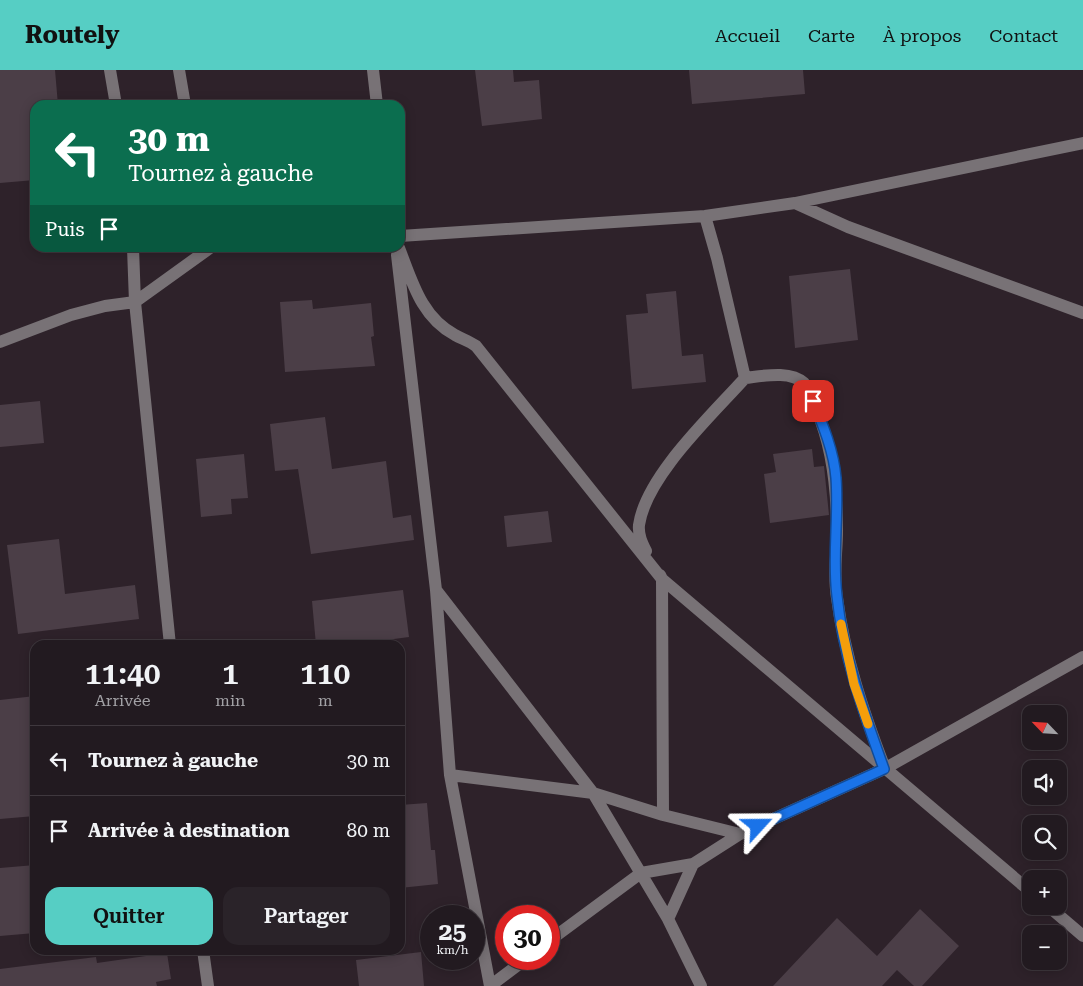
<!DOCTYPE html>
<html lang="fr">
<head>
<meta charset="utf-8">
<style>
	:root { --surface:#221a20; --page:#2a2329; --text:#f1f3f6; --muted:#a2a1a5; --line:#3f383e; --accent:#56cec4 }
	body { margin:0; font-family:"Roboto Serif",serif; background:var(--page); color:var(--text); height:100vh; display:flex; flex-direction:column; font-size:19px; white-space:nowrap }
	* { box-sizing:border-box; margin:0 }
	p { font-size:16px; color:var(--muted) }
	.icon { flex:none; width:28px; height:28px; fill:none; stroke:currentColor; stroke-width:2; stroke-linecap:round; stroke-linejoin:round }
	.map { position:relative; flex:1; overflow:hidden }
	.panel { position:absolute; left:30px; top:570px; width:375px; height:315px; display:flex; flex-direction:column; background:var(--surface); border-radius:15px; box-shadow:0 2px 12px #0003,0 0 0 1px var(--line) }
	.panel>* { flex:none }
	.top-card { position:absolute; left:30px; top:30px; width:375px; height:152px; border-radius:15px; box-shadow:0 2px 12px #0003,0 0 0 1px var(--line); background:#0b6e4f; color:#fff; overflow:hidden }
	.needle { width:32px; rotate:295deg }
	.controls { position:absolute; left:1022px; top:635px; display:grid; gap:10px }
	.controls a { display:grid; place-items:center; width:45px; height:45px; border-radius:10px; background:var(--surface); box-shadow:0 2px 12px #0003,0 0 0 1px var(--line); font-size:25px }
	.speed { position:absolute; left:420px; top:835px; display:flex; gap:10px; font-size:25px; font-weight:700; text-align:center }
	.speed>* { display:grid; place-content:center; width:65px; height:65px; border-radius:50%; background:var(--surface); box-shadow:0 2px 12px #0003,0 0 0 1px var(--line); line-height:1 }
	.speed small { font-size:12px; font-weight:400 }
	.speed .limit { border:8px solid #d22; background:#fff; color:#111 }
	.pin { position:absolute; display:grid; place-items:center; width:42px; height:42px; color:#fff; margin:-21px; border-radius:10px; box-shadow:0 2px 8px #0006 }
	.me { position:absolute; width:55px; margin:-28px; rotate:66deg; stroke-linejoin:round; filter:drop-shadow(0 0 4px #0008) }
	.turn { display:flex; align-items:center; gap:18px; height:105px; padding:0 15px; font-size:22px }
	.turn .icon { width:65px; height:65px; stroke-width:2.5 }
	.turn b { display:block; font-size:35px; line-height:42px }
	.then { display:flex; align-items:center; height:48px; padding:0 15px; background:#0003; gap:10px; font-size:19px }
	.eta { display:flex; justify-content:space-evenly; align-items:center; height:85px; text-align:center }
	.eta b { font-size:30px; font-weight:600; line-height:35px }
	.primary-button { display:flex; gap:10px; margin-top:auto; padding:10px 15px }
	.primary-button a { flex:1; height:58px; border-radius:15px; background:var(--accent); color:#111; font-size:20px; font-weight:600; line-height:58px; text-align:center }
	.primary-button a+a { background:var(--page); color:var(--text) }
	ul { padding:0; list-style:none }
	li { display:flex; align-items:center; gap:15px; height:70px; padding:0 15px; border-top:1px solid var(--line) }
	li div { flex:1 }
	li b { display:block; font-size:19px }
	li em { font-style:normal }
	header { display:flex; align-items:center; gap:30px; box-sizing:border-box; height:70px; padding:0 25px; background:var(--accent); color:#111 }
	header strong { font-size:24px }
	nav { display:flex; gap:28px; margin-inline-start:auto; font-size:18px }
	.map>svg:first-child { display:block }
</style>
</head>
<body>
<header>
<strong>Routely</strong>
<nav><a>Accueil</a><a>Carte</a><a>À propos</a><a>Contact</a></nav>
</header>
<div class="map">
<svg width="1083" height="916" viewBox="0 0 1083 916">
	<rect width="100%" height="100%" fill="#2e222a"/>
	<path fill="#4b3e47" d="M0,0h55l3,35h-23v75l-35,3z
		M475,0h38l1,12 25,-2 3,39 -60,7z
		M689,0h114l2,24 -113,10z
		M850,199l8,71 -63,8 -6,-72z
		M676,221l6,65 21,-2 3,28 -74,7 -6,-74 22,-2 -2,-19z
		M312,230l1,9 58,-6 3,33 -3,1 4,29 -90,6 -5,-70z
		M40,331l4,42 -44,4v-42z
		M325,347l7,52 54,-8 7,57 18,-3 3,25 -103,14 -13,-85 -23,2 -5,-47z
		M812,379l2,18 10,-1 5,49 -59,8 -6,-49 12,-2 -3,-18z
		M244,384l4,44 -17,1 1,15 -31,3 -5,-58z
		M548,441l4,31 -45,5 -3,-31z
		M59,469l6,55 70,-9 4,34 -121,15 -11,-89z
		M403,520l6,47 -60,8h-33l-4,-44z
		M35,626v120l-35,3v-119z
		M427,733l4,47h4l3,34 -38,4v-83z
		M35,795v68l-35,3v-68z
		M920,839l39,37 -37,40h-8l-17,-16 -15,16h-109l64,-68 40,38z
		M421,882l3,34h-65l-3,-26z
		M167,883l4,26 -15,3 1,4h-157v-17l96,-12 1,6z"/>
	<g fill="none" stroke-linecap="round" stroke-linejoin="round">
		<path stroke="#787276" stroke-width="12" d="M110,0l6,35
			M179,0l6,35
			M373,0l4,35
			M795,133l53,24 235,86
			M400,166l305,-20 90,-13 288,-60
			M133,178l2,54 35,343
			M399,178c13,33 22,69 56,87 7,4 14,6 21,11l186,233 369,313
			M397,185l39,335 14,185 40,211
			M0,272l71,-27 34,-9 30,-4 75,-54
			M745,308c18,-2 45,-8 59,5 7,7 10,19 13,28 16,38 20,78 20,119 0,24 -4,43 0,68 8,59 26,113 47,168
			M646,481c-4,-8 -8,-16 -7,-26 7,-49 73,-110 106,-147l-28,-120 -12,-42
			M660,505l2,4 1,236
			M436,520l157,203 75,126 33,67
			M450,705l143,18 70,22 77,19
			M1048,836l35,30
			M668,849l25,-55
			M549,871l92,-68 52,-9 47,-30 144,-65 199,-112
			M203,880l5,36
			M490,916l36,-27"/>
	</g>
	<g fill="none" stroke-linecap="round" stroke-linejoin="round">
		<defs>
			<path id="route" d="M758,756l126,-57c-20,-56 -41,-113 -47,-173 -5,-39 2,-78 -1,-118 -2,-26 -13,-53 -23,-77"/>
		</defs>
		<use href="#route" stroke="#114b97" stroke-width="12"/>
		<use href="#route" stroke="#1a73e8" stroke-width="9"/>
		<path stroke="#f59e0b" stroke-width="9" d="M841,554l13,60 14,40"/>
	</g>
</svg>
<div class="controls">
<a><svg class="needle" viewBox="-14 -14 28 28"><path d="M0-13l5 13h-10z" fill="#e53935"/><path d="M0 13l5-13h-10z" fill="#a2a1a5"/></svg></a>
<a><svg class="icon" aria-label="sound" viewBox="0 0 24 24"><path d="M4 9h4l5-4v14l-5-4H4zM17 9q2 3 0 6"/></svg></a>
<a><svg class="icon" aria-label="search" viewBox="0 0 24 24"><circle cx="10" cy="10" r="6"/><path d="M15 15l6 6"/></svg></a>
<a>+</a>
<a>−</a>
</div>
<div class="speed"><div>25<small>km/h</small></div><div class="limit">30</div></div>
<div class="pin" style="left:813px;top:331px;background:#d93025"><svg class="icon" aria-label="arrive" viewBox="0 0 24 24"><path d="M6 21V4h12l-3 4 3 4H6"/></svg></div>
<svg class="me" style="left:758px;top:756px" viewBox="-20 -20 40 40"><path d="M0-17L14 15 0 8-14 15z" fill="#1a73e8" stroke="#fff" stroke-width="4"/></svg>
<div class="top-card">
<div class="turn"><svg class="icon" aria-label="left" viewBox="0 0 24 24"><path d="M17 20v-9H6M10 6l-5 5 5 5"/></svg><div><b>30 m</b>Tournez à gauche</div></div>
<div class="then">Puis<svg class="icon" aria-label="arrive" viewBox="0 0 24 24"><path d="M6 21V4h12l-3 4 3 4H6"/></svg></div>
</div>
<section class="panel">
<div class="eta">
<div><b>11:40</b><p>Arrivée</p></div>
<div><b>1</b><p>min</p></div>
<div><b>110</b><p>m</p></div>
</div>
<ul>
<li><svg class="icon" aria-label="left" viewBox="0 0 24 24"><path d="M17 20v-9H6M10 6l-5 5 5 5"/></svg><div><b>Tournez à gauche</b></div><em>30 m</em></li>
<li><svg class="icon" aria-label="arrive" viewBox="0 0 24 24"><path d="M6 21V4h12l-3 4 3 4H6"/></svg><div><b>Arrivée à destination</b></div><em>80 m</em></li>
</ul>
<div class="primary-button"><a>Quitter</a><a>Partager</a></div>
</section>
</div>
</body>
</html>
